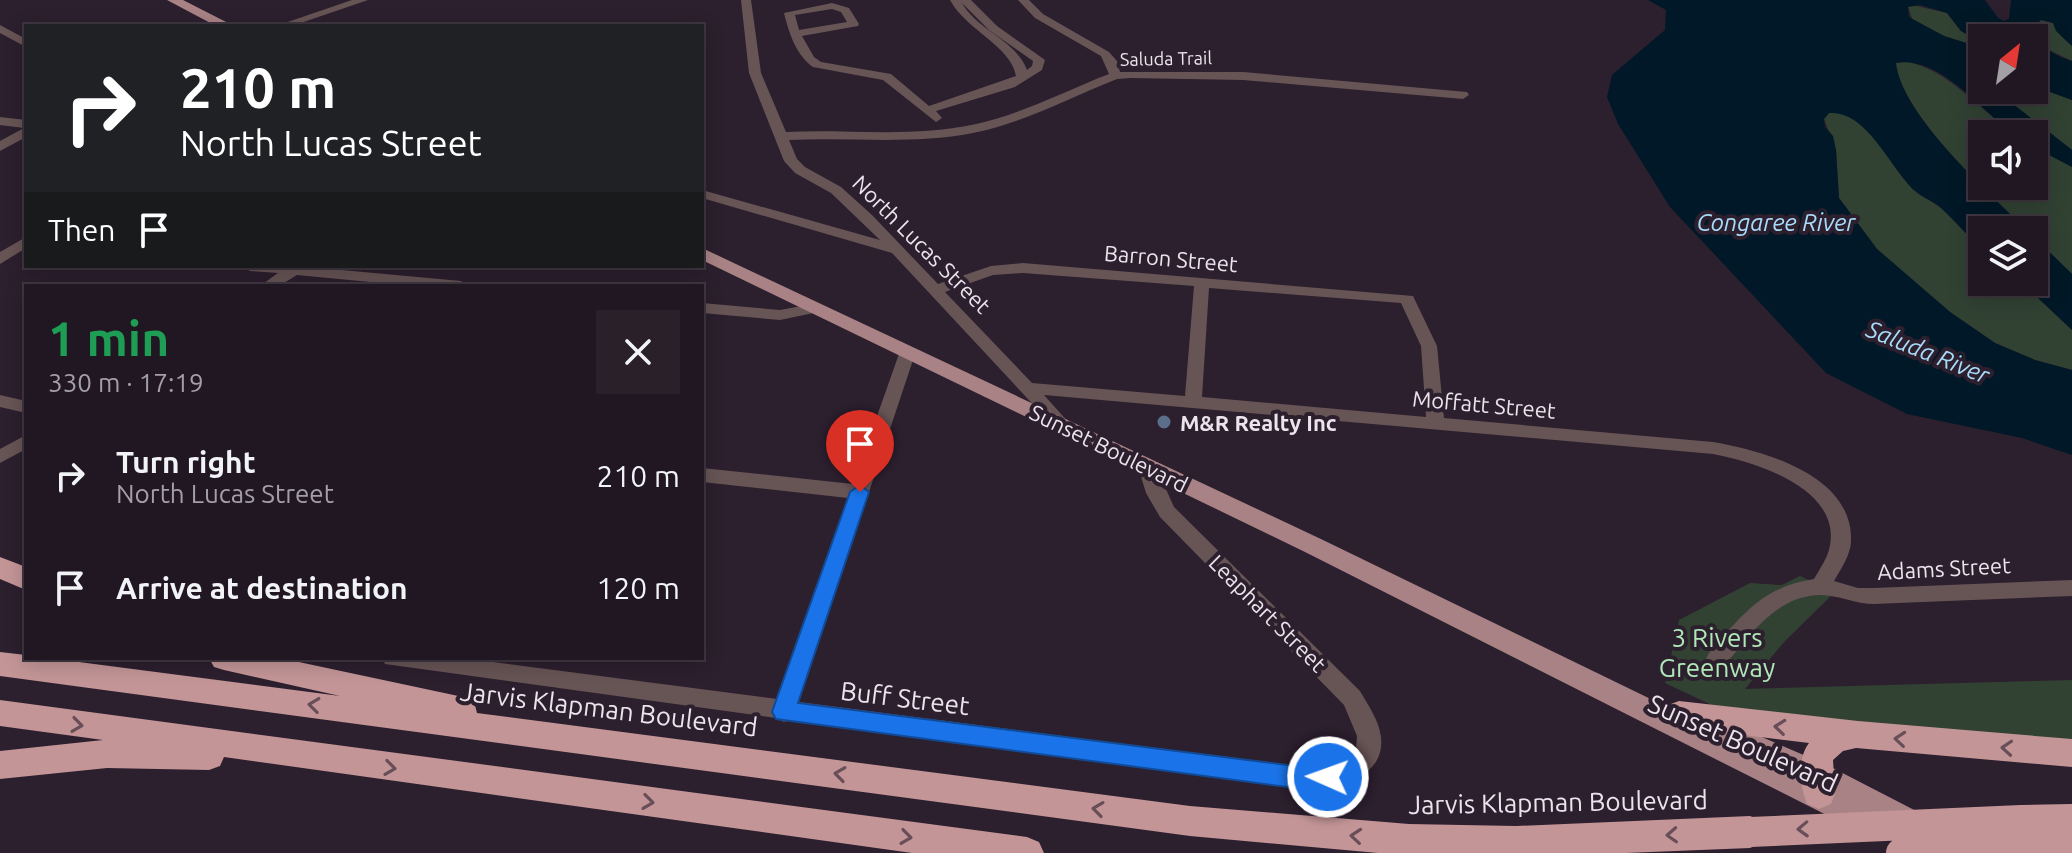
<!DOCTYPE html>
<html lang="en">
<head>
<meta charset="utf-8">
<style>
	:root { --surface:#211722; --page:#29202a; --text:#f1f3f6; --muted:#a29fa5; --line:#3e3640 }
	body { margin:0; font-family:Ubuntu,sans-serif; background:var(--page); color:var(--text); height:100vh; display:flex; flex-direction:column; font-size:30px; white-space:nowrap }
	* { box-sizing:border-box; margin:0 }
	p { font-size:26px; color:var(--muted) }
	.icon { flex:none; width:44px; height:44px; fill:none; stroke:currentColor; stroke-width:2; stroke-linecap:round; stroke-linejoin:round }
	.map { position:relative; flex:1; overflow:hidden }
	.side { position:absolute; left:24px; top:284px; width:680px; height:376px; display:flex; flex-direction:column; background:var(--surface); border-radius:0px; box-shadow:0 4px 20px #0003,0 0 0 2px var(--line) }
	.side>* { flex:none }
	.banner { position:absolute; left:24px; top:24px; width:680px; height:244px; border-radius:0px; box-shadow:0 4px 20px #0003,0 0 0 2px var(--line); background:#202124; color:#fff; overflow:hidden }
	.needle { width:52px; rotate:30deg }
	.buttons { position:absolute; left:1968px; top:24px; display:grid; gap:16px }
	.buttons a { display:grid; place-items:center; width:80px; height:80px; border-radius:0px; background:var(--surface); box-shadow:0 4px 20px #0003,0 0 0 2px var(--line); font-size:40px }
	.pin { position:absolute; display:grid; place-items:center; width:68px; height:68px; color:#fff; margin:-82px -34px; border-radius:50% 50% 50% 0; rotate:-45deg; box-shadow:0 0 8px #0007 }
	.pin .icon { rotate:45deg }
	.me { position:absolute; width:88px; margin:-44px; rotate:272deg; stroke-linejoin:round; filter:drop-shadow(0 0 6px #0008) }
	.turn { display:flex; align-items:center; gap:28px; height:168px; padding:0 24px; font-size:36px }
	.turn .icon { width:104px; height:104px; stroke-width:2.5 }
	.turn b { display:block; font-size:56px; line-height:68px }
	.then { display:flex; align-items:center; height:76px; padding:0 24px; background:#0003; gap:16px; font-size:30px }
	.round { display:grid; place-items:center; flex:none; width:84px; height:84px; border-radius:0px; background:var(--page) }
	.overview { display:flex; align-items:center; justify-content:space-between; height:136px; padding:0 24px }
	h1 { font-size:48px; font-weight:700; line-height:60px; color:#1e9e55 }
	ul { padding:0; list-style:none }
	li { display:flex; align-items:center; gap:24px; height:112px; padding:0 24px }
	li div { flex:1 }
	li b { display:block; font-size:30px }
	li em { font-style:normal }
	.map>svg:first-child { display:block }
</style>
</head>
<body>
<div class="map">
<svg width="2072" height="853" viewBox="0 0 2072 853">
	<rect width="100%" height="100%" fill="#2c1f2e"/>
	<path fill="#314233" d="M1912,5l35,8 14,18 21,12v5l-38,-12 -31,-15 -5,-14z
		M2041,20l12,3 8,13 11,10v15l-27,-13 -6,-12 -2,-12z
		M1905,61c46,10 73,48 110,73h-33v52h52v-39l38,20v107l-38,-37v-7h-7c-37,-36 -126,-116 -132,-168z
		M2034,86l38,14v50l-77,-60h39z
		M1838,112c36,10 51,56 78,79 7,7 18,11 26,18 14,13 25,27 40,39v34h39l51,48v40l-37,-10 -40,-17 -45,-31 -73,-63 -38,-51 -3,-48 -12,-31 5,-6z
		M1800,576l35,16 -51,50 -39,47 327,-9v63l-335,-26 -72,-34 14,-63 71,-37 32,2z"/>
	<path fill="#001827" d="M1648,0h337l13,18 6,3 5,-2 2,-19h61v46l-16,-15 -3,-8 -12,-3 -4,4c1,22 15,31 35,37v39l-38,-14v-48h-52v5l-21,-12 -14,-18 -27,-8 -12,2 1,10 35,19 38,12 -2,27 2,15h13l77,60v17l-38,-20v-13c-5,0 -14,1 -19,0 -9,-3 -18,-13 -24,-19 -25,-22 -59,-58 -95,-52 6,53 93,130 131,167h-45v18c-15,-12 -26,-27 -41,-40 -7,-7 -18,-10 -26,-17 -25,-23 -48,-81 -86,-78l-5,6 1,8 8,9 3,14 3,48 38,51 73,63 45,31 40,17 37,10v85l-50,-17 -115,-24 -81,-41 -156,-166 -52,-83 -11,-27 5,-22 53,-45 1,-20z
		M2034,237l38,37v56l-51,-48h13z"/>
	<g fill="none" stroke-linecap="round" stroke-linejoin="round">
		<path fill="#675455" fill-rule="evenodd" d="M352,0h16l-76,26h-16z
			M741,0h10l10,73 25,59c63,-3 128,6 190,-8 46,-10 89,-33 133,-50l-8,-18 -66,-38 -17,-18h11l14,14 66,38 8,9 3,11h123l224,20 2,3 -6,4 -220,-19 -112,-2 -14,1c-48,19 -93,44 -144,54 -60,12 -123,4 -184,7l8,19 8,8 36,20 31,28 66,69 53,-18 32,-3 390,33 24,50 7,72 269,24c51,9 141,33 138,100 -1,14 -10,27 -17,39l24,7h16l198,-8v16l-198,8c-19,0 -38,-10 -56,-9 -43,2 -68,41 -93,70l-8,3 -8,-3 -3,-6 3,-6c33,-38 53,-66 105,-74 6,-11 14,-21 16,-34 10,-57 -75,-83 -117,-91l-669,-59 26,29 -3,4h-12l-163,-175 -190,-55v-8l178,50 -49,-47 -36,-20 -11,-12 -35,-88zM1023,273l171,13 -9,110 -153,-13 -87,-91 48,-17zM1209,288l192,15 20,43 5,71 -224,-20z
			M950,0h21l26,26 48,34 -3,10 -27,17 -79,24 6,7 -6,4 -53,-42 -70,-13c-17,-12 -24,-34 -29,-54l48,-10 17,5 10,16 -1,2 -56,10 12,21 7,5 70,12 38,32 87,-30c-5,-30 -50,-46 -66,-76zM962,3l27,27 44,31 -1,5 -5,4c-12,-31 -49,-39 -65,-67zM832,9l9,3 6,10 -48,8 -4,-15z
			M0,25l26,14v8l-26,-14z
			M0,117l26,3v17l-26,14v-10l24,-13 -24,-3z
			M26,237v11l-26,16v-12z
			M242,266h56l163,15 8,5h-57l-115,-11 -18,11h-19l18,-13 -28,-2z
			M702,303l78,7 37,-7 8,5 -2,3 -43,9 -78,-7z
			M908,346l8,5 -117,351 496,64 40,-2 18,-10 3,-5 1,-13 -13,-31 -184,-188 -14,-24 -8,-26 9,-7 9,7 18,40 186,184c8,14 19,29 21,46 5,46 -54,51 -86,51l-506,-68 -5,2 -8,-4 -391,-54 -3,-6h81l314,41 71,-201 -146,-16v-14l151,16 47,-133z
			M0,395l26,6v12l-26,-6z
			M26,435v14l-26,14v-14z"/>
		<path fill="#a88284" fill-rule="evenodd" d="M167,0h16l51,26h-18z
			M702,248l621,292 373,181 2,-4 10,-3 119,51 95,49 4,10 -4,10 -11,4 -16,-7 -3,6 -11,4 -11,-4 -565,-285 -603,-292z"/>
		<path fill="#c39597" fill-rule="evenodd" d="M0,557l26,10v23l-26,-11z
			M0,652l26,3v3h22l292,38 -116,-26 -10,-3 -5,-9h71l183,39 11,4 3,12 713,93 219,18 107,2 234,-10 12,5 5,11 -5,11 -12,5 -124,5h-248l-188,-17 -1190,-160z
			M0,700l1027,137 12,5 5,11h-132l-688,-96 -4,9 -11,4 -102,-2 -107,11v-28l103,-11 -103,-14z
			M1679,701l179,20 214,18v28l-216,-19 -13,3 -10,9 2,34 -4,10 -12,5 -12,-5c-7,-17 -10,-46 2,-61l-130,-16 -11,-4 -4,-9 4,-9z
			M2072,804v30l-51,1 -12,-4 -5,-11 5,-11 12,-4z"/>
		<path stroke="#c39597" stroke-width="30" d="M1750,832l271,-12
			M1901,853l171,-6"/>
	</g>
	<defs><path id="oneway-chevron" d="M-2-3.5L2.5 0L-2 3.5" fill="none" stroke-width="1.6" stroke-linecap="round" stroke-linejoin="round" transform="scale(2)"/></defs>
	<g stroke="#684e58">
		<use href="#oneway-chevron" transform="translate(314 705) rotate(-173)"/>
		<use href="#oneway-chevron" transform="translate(77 725) rotate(8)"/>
		<use href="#oneway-chevron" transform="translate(1780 727) rotate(-174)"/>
		<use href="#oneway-chevron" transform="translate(1900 739) rotate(-175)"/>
		<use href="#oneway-chevron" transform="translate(2007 748) rotate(-176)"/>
		<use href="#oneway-chevron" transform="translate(390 768) rotate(8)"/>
		<use href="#oneway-chevron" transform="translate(840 774) rotate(-172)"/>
		<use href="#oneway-chevron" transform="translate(648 802) rotate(8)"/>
		<use href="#oneway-chevron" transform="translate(1098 809) rotate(-172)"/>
		<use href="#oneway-chevron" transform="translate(1803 829) rotate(178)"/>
		<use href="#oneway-chevron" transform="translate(1672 835) rotate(177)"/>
		<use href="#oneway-chevron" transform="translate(1356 836) rotate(-175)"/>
		<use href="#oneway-chevron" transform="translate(906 837) rotate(8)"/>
	</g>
	<path fill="#1a73e8" stroke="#114b97" stroke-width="2" d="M860,485l9,7 -71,211 497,63h33l9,3 4,8 -4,8 -9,3h-33l-519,-69 -4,-7 78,-220z"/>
	<circle fill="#5c6f8a" stroke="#2c1f2e" stroke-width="3" cx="1164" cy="422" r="8"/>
	<g text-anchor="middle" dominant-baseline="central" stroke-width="8" stroke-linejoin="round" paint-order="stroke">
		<g font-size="18" fill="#ece3ee" stroke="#2c1f2e">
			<text transform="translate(1166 58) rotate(-1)">Saluda Trail</text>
		</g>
		<g font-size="22" fill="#ece3ee" stroke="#2c1f2e">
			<text transform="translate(922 244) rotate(45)">North Lucas Street</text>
			<text transform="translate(1171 258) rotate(5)">Barron Street</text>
			<text transform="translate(1484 404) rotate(5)">Moffatt Street</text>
			<text transform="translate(1109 448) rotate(26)">Sunset Boulevard</text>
			<text transform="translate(1944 568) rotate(-3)">Adams Street</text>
			<text transform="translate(1268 613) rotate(45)">Leaphart Street</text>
		</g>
		<g font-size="22" font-weight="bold" fill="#ece3ee" stroke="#2c1f2e" text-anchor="start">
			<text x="1180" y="422">M&amp;R Realty Inc</text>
		</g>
		<g font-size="24" font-style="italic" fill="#a8dafa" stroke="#2c1f2e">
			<text x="1776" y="222">Congaree River</text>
			<text transform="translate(1928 352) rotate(22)">Saluda River</text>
		</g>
		<g font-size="26" fill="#b0e7b7" stroke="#2c1f2e">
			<text x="1717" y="637">3 Rivers<tspan x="1717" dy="30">Greenway</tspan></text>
		</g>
		<g font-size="26" fill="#ece3ee" stroke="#2c1f2e">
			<text transform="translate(905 698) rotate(7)">Buff Street</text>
			<text transform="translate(609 709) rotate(7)">Jarvis Klapman Boulevard</text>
			<text transform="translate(1743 743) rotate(24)">Sunset Boulevard</text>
			<text transform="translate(1558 802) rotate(-1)">Jarvis Klapman Boulevard</text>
		</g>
	</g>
</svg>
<div class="buttons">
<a><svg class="needle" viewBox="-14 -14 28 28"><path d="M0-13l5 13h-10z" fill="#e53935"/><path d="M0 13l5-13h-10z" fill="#a29fa5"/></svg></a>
<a><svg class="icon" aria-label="sound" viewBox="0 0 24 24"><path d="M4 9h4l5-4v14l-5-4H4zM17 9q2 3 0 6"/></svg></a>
<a><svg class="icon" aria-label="layers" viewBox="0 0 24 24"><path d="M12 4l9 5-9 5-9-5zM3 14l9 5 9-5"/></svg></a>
</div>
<div class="pin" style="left:860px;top:492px;background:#d93025"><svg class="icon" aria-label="arrive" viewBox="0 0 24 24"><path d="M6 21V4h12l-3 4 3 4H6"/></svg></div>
<svg class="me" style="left:1328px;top:777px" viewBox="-20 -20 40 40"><circle r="17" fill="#1a73e8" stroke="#fff" stroke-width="3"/><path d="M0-11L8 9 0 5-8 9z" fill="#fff"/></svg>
<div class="banner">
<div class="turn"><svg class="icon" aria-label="right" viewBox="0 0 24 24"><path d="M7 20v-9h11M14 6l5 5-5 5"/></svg><div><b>210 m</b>North Lucas Street</div></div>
<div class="then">Then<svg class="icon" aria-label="arrive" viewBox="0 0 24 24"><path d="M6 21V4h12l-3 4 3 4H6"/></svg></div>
</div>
<section class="side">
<div class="overview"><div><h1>1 min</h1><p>330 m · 17:19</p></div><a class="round"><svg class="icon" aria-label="close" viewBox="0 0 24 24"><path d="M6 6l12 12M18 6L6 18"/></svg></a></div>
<ul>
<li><svg class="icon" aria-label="right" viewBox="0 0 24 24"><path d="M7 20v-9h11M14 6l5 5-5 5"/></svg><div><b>Turn right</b><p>North Lucas Street</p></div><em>210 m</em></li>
<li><svg class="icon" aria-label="arrive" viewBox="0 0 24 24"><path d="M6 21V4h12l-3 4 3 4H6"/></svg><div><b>Arrive at destination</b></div><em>120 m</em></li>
</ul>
</section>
</div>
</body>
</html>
